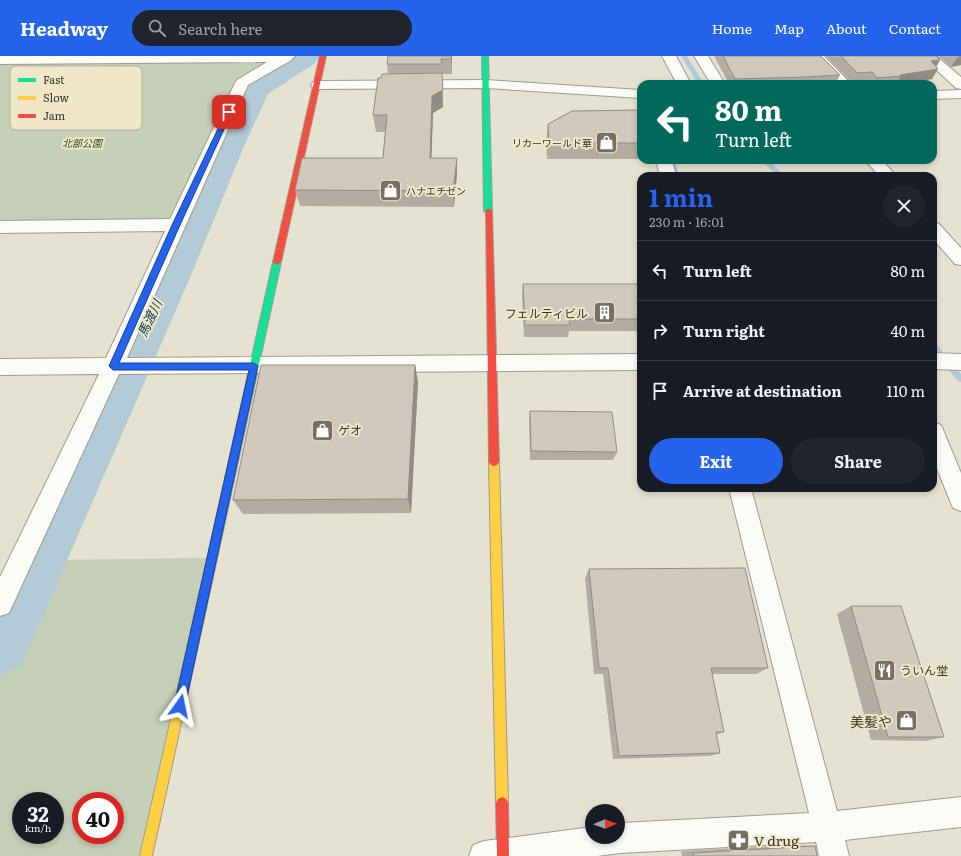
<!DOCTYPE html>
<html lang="en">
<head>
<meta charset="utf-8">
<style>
	:root { --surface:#171b24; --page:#20242c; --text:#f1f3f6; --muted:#9ea1a6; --line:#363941; --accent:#2563eb }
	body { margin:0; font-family:Literata,"Noto Sans JP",serif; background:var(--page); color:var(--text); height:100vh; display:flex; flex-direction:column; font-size:15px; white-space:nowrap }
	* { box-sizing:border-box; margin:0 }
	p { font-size:13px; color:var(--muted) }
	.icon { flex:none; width:22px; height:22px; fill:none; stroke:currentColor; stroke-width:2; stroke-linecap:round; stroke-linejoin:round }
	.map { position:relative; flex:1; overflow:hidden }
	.details { position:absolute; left:637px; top:116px; width:300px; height:320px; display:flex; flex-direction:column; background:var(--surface); border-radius:12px; box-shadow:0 2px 6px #0003 }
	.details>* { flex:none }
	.banner { position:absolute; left:637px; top:24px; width:300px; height:84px; border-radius:12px; box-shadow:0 2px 6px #0003; background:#00695c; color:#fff; overflow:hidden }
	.needle { width:26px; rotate:89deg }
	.buttons { position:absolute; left:585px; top:748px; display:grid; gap:8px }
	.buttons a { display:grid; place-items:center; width:40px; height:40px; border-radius:50%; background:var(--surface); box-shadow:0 2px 6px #0003; font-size:20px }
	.speed { position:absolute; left:12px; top:736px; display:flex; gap:8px; font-size:20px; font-weight:700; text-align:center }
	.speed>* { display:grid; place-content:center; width:52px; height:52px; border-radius:50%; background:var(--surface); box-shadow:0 2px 6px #0003; line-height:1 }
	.speed small { font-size:10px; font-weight:400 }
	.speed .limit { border:6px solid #d22; background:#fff; color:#111 }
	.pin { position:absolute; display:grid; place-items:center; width:34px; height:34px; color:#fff; margin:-17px; border-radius:8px; box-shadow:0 2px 6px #0006 }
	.me { position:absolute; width:44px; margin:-22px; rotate:12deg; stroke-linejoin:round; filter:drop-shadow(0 0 3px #0008) }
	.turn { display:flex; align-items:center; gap:14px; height:84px; padding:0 12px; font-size:18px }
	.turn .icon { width:52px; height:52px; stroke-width:2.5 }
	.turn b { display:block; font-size:28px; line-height:34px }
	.round { display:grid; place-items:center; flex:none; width:42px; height:42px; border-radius:21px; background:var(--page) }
	.head { display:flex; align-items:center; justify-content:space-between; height:68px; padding:0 12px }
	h1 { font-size:24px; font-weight:700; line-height:30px; color:var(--accent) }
	.primary-button { display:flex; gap:8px; margin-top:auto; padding:8px 12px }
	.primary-button a { flex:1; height:46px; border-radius:24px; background:var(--accent); color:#fff; font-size:16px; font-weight:700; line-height:46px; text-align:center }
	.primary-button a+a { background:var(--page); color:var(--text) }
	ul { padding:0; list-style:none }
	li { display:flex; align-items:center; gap:12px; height:60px; padding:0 12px; border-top:1px solid var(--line) }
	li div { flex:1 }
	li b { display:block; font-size:15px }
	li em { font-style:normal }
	header { display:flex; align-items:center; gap:24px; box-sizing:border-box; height:56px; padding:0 20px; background:var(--accent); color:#fff }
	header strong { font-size:19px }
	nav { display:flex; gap:22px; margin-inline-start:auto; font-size:14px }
	.search { width:280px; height:36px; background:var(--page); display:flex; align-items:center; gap:10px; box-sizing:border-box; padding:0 14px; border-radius:22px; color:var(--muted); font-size:15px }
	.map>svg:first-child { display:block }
</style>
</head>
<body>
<header>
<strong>Headway</strong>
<div class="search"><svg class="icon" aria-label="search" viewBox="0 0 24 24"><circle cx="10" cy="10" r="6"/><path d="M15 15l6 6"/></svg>Search here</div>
<nav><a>Home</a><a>Map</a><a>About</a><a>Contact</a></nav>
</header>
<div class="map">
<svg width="961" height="800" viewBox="0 0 961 800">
	<rect width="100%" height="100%" fill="#e6e2d1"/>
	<path fill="#c5cfb7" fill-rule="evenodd" d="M282,3l-41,24 -68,140 -173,1v-164z
		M207,502l-62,298h-145v-196l48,-100zM21,745h34v34h-34zM81,745h34v34h-34z"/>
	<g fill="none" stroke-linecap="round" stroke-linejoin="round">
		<path fill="#b1cad6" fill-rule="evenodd" d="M681,0h6l17,28h-6z
			M669,104h6l4,16h-6z
			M761,104h7l17,16h-7z
			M933,287l3,1 25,30v8l-3,-1 -25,-30z"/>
		<path fill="#b1cad6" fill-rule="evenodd" d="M282,0h38l-5,7 -47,31 -23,50 -56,136 -168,386 -21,9v-94l147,-301 62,-136 28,-56 5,-7z"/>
		<defs>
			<path id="street" d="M0,0h295l-5,5 -42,24 -121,273 514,-4v16l-522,4 -110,239 -9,3v-39l99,-203 -99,1v-16l106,-1 59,-127 -165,2v-12l170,-2 65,-136 2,-3 30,-18 -267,2z
				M662,0h14l15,28h-14z
				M694,0h14l17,28h-14z
				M809,0h15l27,28h-15z
				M921,0h15l25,21v12l-5,-1z
				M486,24l155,10v8l-155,-10 -168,1 -5,-1 -2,-3 2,-3 5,-1z
				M961,34v8l-28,1v-8z
				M656,104h16l4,16h-16z
				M865,104h17l14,16h-17z
				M933,166l6,2 22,24v17l-6,-1 -22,-25z
				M933,297l28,1v16l-28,-1z
				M933,366l8,3 20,48v38l-8,-3 -20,-49z
				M729,432h22l86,323 124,-14v30l-116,13 4,16h-30l-3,-14 -195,11 -24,3h-128l4,-11 11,-4 108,-14v10h26v-13l3,-1 188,-10z"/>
			<path id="fast" d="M482,0h6l4,155 -4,2 -4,-2z
				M277,203l4,3 -68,315 -1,3 -4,2 -4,-2 -1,-3 70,-315z"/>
			<path id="slow" d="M494,402l3,1 2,3 9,341 -2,4 -4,2 -4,-2 -2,-4 -7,-341 2,-3z
				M208,516l4,2 1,3 -61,279h-12l63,-279 1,-3z"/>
			<path id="jam" d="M320,0h6l-45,206 -4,3 -4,-3z
				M486,153h4l2,2 7,251 -2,3 -3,1 -3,-1 -2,-3z
				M502,741l4,2 2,4 1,53h-12l-1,-53 2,-4z"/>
		</defs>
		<use href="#street" stroke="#9e9b8e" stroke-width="2"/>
		<use href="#fast" stroke="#9e9b8e" stroke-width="2"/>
		<use href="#slow" stroke="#9e9b8e" stroke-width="2"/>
		<use href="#jam" stroke="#9e9b8e" stroke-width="2"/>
		<use href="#street" fill="#fbfbf8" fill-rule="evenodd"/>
		<use href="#fast" fill="#16e098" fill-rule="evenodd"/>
		<use href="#slow" fill="#ffcf43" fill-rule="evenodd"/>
		<use href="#jam" fill="#f24e42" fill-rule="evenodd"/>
	</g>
	<path fill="#b4aca3" d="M452,0v18h-10l1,33 -10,6 -2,45h26v16l-3,33 -154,-1 -5,-16 88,-32 2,-26h-9l-3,-17 8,-37 7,-4 -1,-10z
		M714,0h107l19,19 -5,9h-106z
		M826,0h110v11l-4,12 -32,5h-32l-1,-2 -15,1z
		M938,0h23v9l-10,2z
		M641,54v49h-94l-1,-18 2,-17z
		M523,228h118v47h-72l-1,6h-44l-2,-41z
		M415,309l3,17 -7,131 -168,1 -10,-14z
		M530,355l87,41 -4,8h-83l-1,-40z
		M589,513l179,99 -12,6h-44l12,58 -8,3 4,18 -10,3 -97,3 -10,-85h-9l-9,-96z
		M851,550l93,131 -19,4 -54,-1 -34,-126z
		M796,789l19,1 2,10h-135l-1,-5z"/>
	<path fill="#928c84" d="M451,0h1v18z
		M961,0v9l-10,2 7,-10z
		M940,4l-5,9h3l-6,10 -36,5 5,-8 -1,-1 31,-14z
		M442,17l1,34 -10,6 -2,61 -1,-16 2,-62z
		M457,102v16l-3,33 -1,-16z
		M415,309l3,17 -7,131 -3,-14z"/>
	<path fill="#d1c8bd" stroke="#928c84" d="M388,0h63v3h-10l1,5h-55z
		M723,0h98l19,19 -35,2 -70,2z
		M841,0h95l4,4 -9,1 7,8 -38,6 1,1 -24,2 -5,-6 -15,1z
		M442,17l1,17 -11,6 -2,62h27l-4,33 -158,-1 7,-32h81l4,-43h-14l5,-37h3l1,-4z
		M641,54v33h-92l-1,-19 24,-13z
		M523,228h118v35h-72l1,6h-45z
		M261,309h154l-7,134 -175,1z
		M530,355l82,1 5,40 -86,-1z
		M745,512l23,100h-57l13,64h-8l4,21 -101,3 -11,-88h-9l-10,-99z
		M851,550h50l43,131h-56z
		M815,790l2,10h-123l-1,-3z"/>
	<path fill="#2563eb" stroke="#184099" d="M227,54l5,2 -52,113 -61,138h135l4,3 -73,340 -2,4 -3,1 -4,-1 -2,-4 75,-336h-136l-4,-4 63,-141z"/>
	<defs>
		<symbol id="shop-square" viewBox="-11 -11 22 22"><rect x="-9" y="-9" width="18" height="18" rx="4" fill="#747163" stroke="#efe7c8"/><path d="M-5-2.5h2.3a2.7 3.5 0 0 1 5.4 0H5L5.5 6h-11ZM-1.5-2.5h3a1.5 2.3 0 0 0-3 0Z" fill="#fff"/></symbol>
		<symbol id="building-square" viewBox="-11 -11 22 22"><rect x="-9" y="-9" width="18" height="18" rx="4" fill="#747163" stroke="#efe7c8"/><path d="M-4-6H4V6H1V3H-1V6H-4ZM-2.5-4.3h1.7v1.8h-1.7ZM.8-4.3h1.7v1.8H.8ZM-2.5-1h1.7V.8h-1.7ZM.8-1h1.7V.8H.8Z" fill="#fff"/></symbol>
		<symbol id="restaurant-square" viewBox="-11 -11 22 22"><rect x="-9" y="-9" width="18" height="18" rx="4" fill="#747163" stroke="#efe7c8"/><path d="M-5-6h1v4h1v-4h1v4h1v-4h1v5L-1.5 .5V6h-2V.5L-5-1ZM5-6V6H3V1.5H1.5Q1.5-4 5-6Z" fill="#fff"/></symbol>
		<symbol id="pharmacy-square" viewBox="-11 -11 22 22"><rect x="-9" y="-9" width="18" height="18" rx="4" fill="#747163" stroke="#efe7c8"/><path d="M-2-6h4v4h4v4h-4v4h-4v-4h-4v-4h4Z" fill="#fff"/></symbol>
	</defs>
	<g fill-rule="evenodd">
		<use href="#shop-square" x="594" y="74" width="25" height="25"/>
		<use href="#shop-square" x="378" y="122" width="25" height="25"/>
		<use href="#building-square" x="592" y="244" width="25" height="25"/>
		<use href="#shop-square" x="310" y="362" width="25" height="25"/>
		<use href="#restaurant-square" x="872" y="602" width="25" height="25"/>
		<use href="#shop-square" x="894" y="652" width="25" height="25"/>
		<use href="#pharmacy-square" x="726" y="772" width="25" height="25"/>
	</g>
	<g text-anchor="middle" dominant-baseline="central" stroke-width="4" stroke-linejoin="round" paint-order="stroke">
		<g font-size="10" font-style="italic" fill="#2e4d1d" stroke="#efe7c8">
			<text x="82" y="86">北部公園</text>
		</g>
		<g font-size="10" fill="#373428" stroke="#efe7c8" text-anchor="end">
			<text x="592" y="86">リカーワールド華</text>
			<text x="406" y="134" text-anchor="start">ハナエチゼン</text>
		</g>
		<g font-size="12" fill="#373428" stroke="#efe7c8" text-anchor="start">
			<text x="588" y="257" text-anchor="end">フェルティビル</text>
			<text x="338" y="374">ゲオ</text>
			<text x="900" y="614">ういん堂</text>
		</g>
		<g font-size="13" font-style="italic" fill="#02344e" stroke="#efe7c8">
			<text transform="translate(149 262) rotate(-65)">馬渡川</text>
		</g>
		<g font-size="14" fill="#373428" stroke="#efe7c8" text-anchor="end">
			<text x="892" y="665">美髪や</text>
			<text x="754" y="784" text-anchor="start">V drug</text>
		</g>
	</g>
	<rect x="10" y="10" width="132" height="64" rx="6" fill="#efe7c8" stroke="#b8b198" stroke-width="1"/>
	<rect x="18" y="22" width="18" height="4" fill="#16e098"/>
	<rect x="18" y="40" width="18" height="4" fill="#ffcf43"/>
	<rect x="18" y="58" width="18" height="4" fill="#f24e42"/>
	<g font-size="11" fill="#373428">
		<text x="43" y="28">Fast</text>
		<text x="43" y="46">Slow</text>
		<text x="43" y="64">Jam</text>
	</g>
</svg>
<div class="buttons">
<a><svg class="needle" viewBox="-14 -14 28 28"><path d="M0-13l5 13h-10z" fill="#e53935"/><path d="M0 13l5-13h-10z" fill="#9ea1a6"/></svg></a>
</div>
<div class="speed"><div>32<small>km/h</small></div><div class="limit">40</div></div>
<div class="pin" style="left:229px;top:56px;background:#d93025"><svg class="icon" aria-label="arrive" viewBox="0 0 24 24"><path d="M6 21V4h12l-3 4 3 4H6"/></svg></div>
<svg class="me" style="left:180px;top:650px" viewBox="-20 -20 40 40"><path d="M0-17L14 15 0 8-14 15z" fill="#2563eb" stroke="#fff" stroke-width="4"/></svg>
<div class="banner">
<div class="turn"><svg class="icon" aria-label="left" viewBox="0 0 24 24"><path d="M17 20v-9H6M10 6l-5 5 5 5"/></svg><div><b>80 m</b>Turn left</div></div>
</div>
<section class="details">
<div class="head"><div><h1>1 min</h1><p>230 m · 16:01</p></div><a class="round"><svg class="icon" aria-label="close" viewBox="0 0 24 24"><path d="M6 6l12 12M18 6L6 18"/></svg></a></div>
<ul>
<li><svg class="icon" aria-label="left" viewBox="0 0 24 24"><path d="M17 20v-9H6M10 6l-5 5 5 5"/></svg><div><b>Turn left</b></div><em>80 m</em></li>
<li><svg class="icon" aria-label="right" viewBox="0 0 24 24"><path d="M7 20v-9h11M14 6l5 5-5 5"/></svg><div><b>Turn right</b></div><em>40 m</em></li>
<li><svg class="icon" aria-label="arrive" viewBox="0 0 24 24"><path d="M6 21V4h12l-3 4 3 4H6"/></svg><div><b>Arrive at destination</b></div><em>110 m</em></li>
</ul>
<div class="primary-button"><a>Exit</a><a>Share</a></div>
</section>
</div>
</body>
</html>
